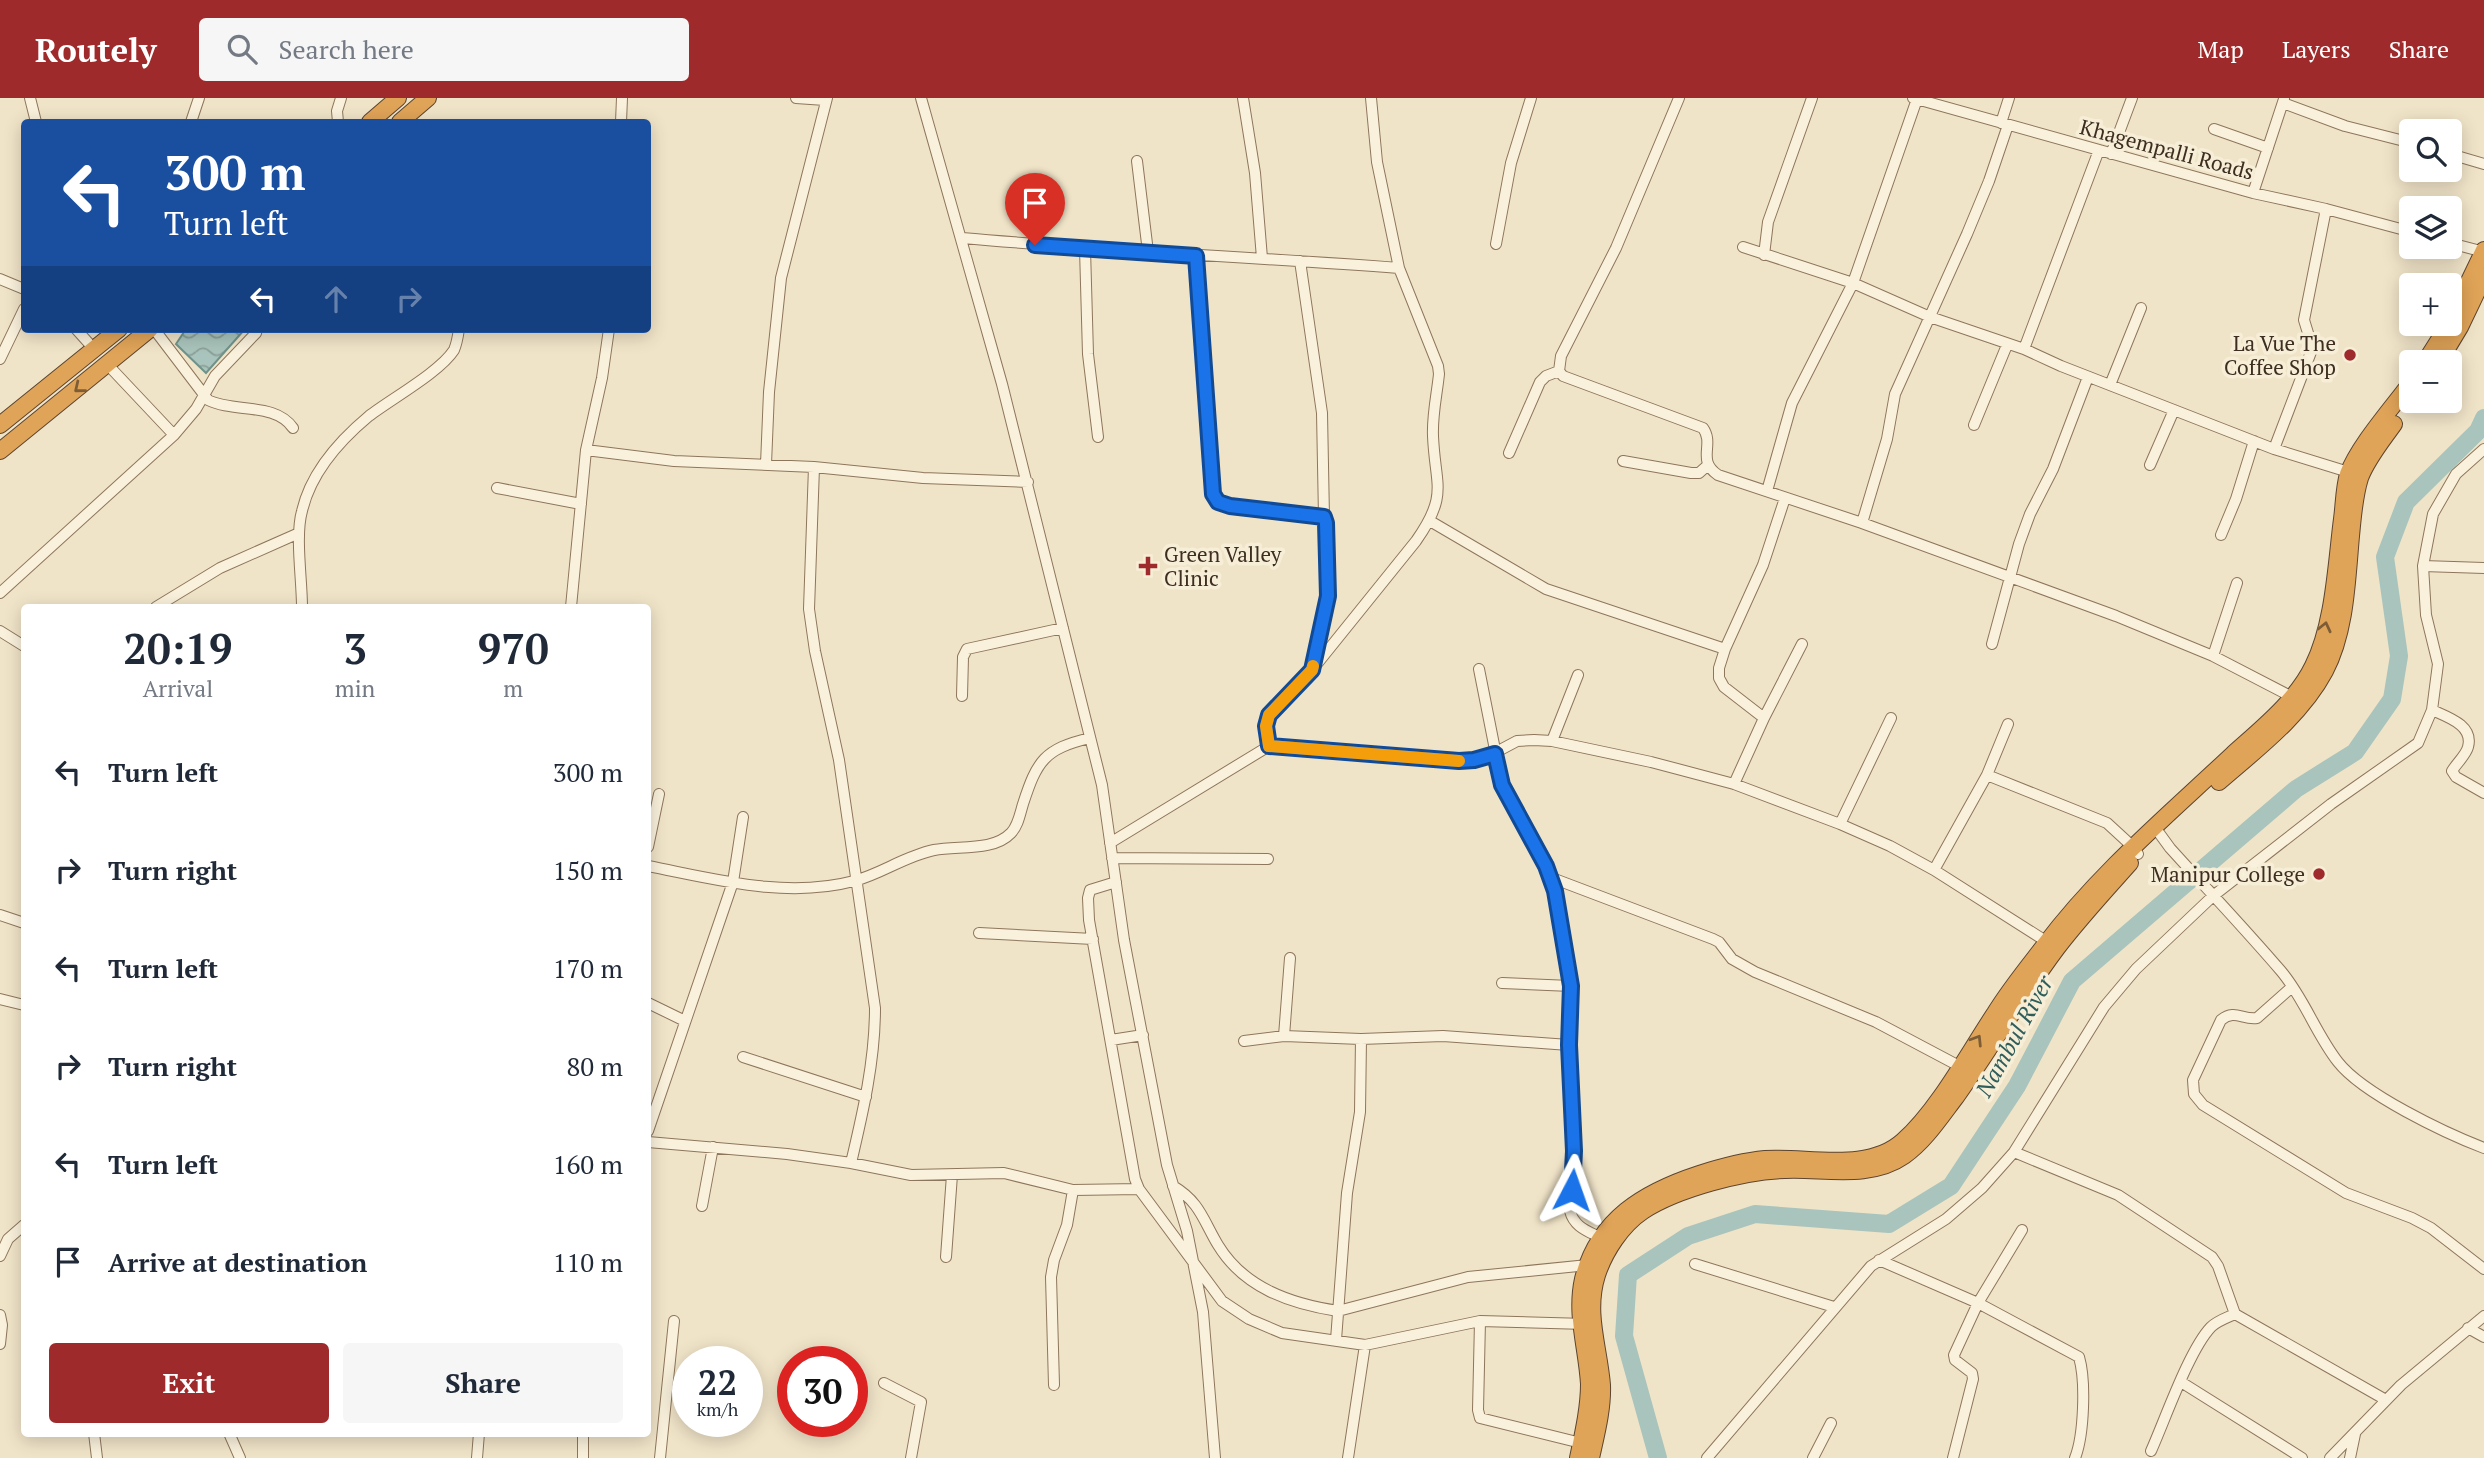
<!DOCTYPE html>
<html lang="en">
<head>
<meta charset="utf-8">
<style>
	:root { --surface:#fff; --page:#f6f6f7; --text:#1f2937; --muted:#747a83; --accent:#9e2a2b }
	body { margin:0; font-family:"PT Serif",serif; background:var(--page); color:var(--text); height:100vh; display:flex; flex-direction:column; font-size:26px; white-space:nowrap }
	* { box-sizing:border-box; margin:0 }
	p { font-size:23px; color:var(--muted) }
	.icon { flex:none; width:38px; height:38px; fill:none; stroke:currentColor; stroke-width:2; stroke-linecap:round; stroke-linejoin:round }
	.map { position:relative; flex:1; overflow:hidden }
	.panel { position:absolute; left:21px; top:506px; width:630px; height:833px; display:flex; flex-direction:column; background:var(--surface); border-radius:7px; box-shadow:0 4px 18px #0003 }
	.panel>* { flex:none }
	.hud { position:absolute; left:21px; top:21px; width:630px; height:214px; border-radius:7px; box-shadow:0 4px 18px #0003; background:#1a4fa0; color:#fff; overflow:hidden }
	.buttons { position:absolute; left:2399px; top:21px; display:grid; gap:14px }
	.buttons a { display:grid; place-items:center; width:63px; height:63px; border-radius:7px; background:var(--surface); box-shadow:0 4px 18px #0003; font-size:35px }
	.speed { position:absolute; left:672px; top:1248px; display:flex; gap:14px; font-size:35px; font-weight:700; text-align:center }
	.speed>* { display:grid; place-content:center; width:91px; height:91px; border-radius:50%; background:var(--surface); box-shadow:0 4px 18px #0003; line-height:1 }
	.speed small { font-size:18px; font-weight:400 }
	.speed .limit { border:10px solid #d22; background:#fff; color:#111 }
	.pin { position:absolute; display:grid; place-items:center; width:60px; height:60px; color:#fff; margin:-72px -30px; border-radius:50% 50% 50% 0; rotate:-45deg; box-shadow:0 0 7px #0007 }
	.pin .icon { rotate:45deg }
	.me { position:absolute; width:77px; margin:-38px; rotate:4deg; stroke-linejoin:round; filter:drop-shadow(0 0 5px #0008) }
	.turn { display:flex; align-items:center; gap:24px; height:147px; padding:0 28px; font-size:32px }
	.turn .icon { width:91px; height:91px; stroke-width:2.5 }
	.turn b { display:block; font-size:49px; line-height:60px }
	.lanes { display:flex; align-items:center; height:66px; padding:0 28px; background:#0003; justify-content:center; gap:35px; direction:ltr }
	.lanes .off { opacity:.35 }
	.eta { display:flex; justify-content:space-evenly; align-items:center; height:119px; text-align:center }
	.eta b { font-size:42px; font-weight:700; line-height:49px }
	.cta { display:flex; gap:14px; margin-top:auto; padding:14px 28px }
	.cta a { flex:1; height:80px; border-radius:7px; background:var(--accent); color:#fff; font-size:28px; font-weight:700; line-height:80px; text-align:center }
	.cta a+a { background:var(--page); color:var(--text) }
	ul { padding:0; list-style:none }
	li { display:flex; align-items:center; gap:21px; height:98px; padding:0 28px }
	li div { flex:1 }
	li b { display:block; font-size:26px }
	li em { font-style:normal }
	header { display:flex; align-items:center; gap:42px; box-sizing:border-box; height:98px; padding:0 35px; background:var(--accent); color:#fff }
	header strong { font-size:33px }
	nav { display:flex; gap:38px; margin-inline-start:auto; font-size:24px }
	.search { width:490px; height:63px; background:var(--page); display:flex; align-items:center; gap:18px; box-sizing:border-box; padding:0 24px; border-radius:7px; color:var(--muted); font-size:26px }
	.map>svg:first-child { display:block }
</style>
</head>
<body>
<header>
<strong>Routely</strong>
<div class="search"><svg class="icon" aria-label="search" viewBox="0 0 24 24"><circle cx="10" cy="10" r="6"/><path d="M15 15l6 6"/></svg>Search here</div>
<nav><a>Map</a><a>Layers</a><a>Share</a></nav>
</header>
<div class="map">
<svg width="2484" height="1360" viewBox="0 0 2484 1360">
	<defs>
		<pattern id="water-waves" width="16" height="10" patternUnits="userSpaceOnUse" patternTransform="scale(1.75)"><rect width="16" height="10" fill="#a9c4bc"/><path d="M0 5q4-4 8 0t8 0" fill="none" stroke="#8ba098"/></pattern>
	</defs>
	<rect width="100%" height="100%" fill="#f0e4c8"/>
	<path fill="url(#water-waves)" stroke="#6f938a" stroke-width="2" d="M186,231h59l-39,44 -30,-29z"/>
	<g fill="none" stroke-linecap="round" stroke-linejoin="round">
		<path stroke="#a9c4bc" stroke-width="18" d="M1658,1360l-34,-122 4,-61 60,-39 67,-22 134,10 62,-38 66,-100 55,-105 224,-192 59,-37 37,-53 7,-43 -14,-99 21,-55 72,-71 6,-13"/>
		<defs>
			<path id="minor" d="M30,0l6,24
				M796,0l29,2
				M921,0l81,286 100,401 22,155 43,225 20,66 16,81 12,146
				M1243,0l12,75 7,85
				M1679,0l-63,150 -55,108 -2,15 4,5 140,52c12,17 -7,32 15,47l144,48 254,93 97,40 85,44
				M1913,0l340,95 73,16 86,23
				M2283,5l62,23 67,17
				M191,24l8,-24
				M338,24l-1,-11 4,-13
				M621,24l1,-24
				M2001,25l8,-25
				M2214,31l54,19
				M2111,56l21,-56
				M2450,56l34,10
				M1137,63l11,91
				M2253,95l31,-94
				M962,140c146,13 291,19 437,30
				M2450,145l34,9
				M1496,146l15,-81 20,-65
				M1743,149l110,36 77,34 94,32 37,17 213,83 81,25
				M1085,151l3,105 10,83
				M1764,157l4,-33 44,-124
				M1196,158l17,238 5,8 12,4 94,11
				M1300,163l22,152 2,104 2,6 2,73 -15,71
				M0,181l24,10
				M76,231l18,20
				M154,231l54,71c26,13 67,2 85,28
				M2024,251l75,-199
				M0,261l24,-50
				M107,266l67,71
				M2110,287l31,-77
				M1974,327l33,-80
				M2274,351l37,-97 1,-6 -8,-26 22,-111
				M586,352l88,11 140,6 109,11 105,4
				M1509,355l31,-71 6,-6 13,-5
				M1623,363l68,12h8l9,-8
				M766,366l3,-72 12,-114 46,-180
				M2150,367l24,-55
				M814,369l-5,142 6,42 24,109 36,248c0,53 -12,104 -24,155
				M497,390l84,16
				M1767,393l25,-88 61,-120 64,-184
				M1430,423l116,68 179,60
				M1862,425l25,-84 8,-45 72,-160 22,-53 19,-56
				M2221,437l15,-36 18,-58
				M2423,468l61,2
				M0,495l174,-158 22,-26 19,-33 41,-43 1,-4
				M156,509l64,-39 79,-35
				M302,509c0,-28 -7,-71 0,-96 9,-39 37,-70 67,-95 22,-17 71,-44 85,-66 3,-7 4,-14 5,-21
				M571,509l15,-157 16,-72 7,-49
				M0,533l24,15
				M1992,546l27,-100 11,-30 23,-45 35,-92
				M2213,558l24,-73
				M1479,571l23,116 50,93 9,51 10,57 -2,59 5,106 -4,60c4,16 18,20 31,27
				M962,598l1,-39 4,-8 96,-21
				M2432,612c15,7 42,15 36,37 -2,8 -12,17 -16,24l4,6 28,16
				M1764,620l-40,-31 -5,-9v-10l6,-19 38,-84 22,-67
				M1552,643l26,-66
				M1269,648l-2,-20 2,-11 43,-45 104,-129c33,-47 19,-55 17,-105 -1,-21 4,-42 6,-62l-1,-8 -39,-98 -22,-106 -6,-64
				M1987,677l120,48 25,23 6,8
				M1734,686l30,-66 38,-74
				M1840,726l51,-106
				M2154,728l16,22c37,41 75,81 111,123 23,27 35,63 57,91 25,32 107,71 146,86
				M1110,745l159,-97 190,15 26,-3 32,-17 17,-1 18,1 99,21 83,22 106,40 50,22 44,24 118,75
				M648,749l11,-53
				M1112,760l156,1
				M648,768c67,13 138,33 206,15 27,-7 51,-25 80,-31 23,-5 59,2 77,-17 7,-7 9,-19 12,-29 14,-43 21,-55 67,-66
				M1934,772l53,-95 21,-51
				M1552,780l161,61 6,3 13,17 23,13 121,50 85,45
				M1116,784l-26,8 -2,8 1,22 46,259 4,10 83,112 27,18 33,14 83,12 115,-24 106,3
				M0,817l24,8
				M979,835l114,6
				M1502,885l69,3
				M2292,889l-35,31c-15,2 -22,-9 -36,2l-28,60 1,14 9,11 143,88 66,25 19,10 53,41
				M0,901l24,6
				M648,905l37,18
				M1284,938l6,-78
				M1111,942l32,-5
				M1244,943l40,-5 77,3 82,-3 126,9
				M743,959l123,40
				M648,1033l85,-249 10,-65
				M648,1044l139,12 64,9 60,12 93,-2 69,17 66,-1
				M2014,1054l104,43 94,62 6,9 17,48 151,86
				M1173,1088c27,16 30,34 45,59 26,43 73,59 120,66l130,-34 120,-12
				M702,1108l11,-59
				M0,1158l8,-17 16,-14
				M946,1159l6,-82
				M1879,1162l99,43 101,54c7,24 5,78 -4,101
				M1695,1166l139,43
				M0,1217l2,10 -2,19
				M1480,1223l-2,89 2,8 101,25
				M2468,1230l16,9
				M1336,1242l11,-147 13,-81 1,-73
				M2181,1284l121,76
				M884,1285l37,19 -10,56
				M1054,1287l-3,-108 3,-17 13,-35 6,-35
				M94,1335l3,25
				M229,1335l11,25
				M583,1335v25
				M2151,1353c14,-31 38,-101 60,-124 6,-6 15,-9 24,-13
				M477,1360l2,-25
				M660,1360l14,-137
				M1348,1360l17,-113
				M1707,1360l164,-192 75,-47 36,-31 32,-36 90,-145 32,-38 77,-73 118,-92 87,-61 14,-33 6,-46 -12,-49 -3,-49 10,-52 23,-40 28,-25
				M1813,1360l18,-35
				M1953,1360l20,-79 -1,-6 -17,-13 -1,-5 24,-52 44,-73
				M2330,1360l71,-73 83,-69
				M2350,1360l5,-24"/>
			<path id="highway" d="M370,24l28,-24
				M400,24l28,-24
				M2450,223l34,-71
				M2425,264l24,-38
				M2439,264l21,-35 24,-50
				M0,327l119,-96
				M0,353l150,-122
				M2219,684c38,-33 82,-66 106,-111 21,-40 22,-91 26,-135 2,-20 3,-39 9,-58 7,-19 22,-37 34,-54
				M1578,1360c5,-24 11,-50 11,-74 -2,-36 -14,-69 -6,-105 15,-60 61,-87 116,-105 22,-7 44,-13 66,-15 43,-3 103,14 138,-18 35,-31 66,-89 92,-128 14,-23 32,-45 49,-67 54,-72 123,-130 189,-192 29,-26 63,-53 80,-88 21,-42 23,-101 29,-147 2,-15 2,-31 6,-45 10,-28 45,-67 64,-93
				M1591,1360c5,-23 12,-49 11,-73 -3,-38 -17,-72 -5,-110 8,-24 25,-50 46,-64 34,-22 101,-40 142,-41 38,-2 85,10 119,-14 21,-15 36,-38 52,-59 35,-49 65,-101 101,-149 23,-30 48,-57 73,-85"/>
		</defs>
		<use href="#minor" stroke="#8d765c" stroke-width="12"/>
		<use href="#highway" stroke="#5b4430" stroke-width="18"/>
		<use href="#minor" stroke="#faf1dc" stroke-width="10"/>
		<use href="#highway" stroke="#e0a458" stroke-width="16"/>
	</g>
	<defs><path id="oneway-chevron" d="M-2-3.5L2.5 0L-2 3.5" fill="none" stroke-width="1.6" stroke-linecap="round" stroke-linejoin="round" transform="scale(1.75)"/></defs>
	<g stroke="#7e5d36">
		<use href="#oneway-chevron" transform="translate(79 290) rotate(141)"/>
		<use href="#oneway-chevron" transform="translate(2325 529) rotate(-77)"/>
		<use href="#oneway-chevron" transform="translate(1977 942) rotate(-58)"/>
	</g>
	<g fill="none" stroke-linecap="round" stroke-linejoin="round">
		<defs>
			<path id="route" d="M1035,147l161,11 17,238 5,8 12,4 94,11 2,6 2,73 -16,74 -43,45 -3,11 3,20 190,15 15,-1 21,-6 7,31 44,81 9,25 16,95 -2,59 5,106 -2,39"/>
		</defs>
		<use href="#route" stroke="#114b97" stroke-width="18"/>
		<use href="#route" stroke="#1a73e8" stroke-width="12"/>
		<path stroke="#f59e0b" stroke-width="12" d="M1313,568l-1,4 -43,45 -3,11 3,20 190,15"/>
	</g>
	<g fill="#9e2a2b" stroke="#f7eed8" stroke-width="2.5">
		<circle cx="2350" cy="257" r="7"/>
		<path d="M1144.5 457.5h7v7h7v7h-7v7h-7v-7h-7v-7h7z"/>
		<circle cx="2319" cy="776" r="7"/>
	</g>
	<g text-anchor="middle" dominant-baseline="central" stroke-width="7" stroke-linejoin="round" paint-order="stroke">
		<g font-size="21" fill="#3d2e20" stroke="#f7eed8">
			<text transform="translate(2167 51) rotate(15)">Khagempalli Roads</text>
		</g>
		<g font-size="21" fill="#3d2e20" stroke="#f7eed8" text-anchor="end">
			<text x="2336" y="245">La Vue The<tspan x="2336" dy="24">Coffee Shop</tspan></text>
			<text x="1164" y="456" text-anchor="start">Green Valley<tspan x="1164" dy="24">Clinic</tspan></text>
			<text x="2305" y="776">Manipur College</text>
		</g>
		<g font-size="23" font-style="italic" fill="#2f5d5a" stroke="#f7eed8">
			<text transform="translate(2014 938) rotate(-61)">Nambul River</text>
		</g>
	</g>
</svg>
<div class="buttons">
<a><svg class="icon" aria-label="search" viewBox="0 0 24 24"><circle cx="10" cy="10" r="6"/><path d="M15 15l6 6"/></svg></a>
<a><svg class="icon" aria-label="layers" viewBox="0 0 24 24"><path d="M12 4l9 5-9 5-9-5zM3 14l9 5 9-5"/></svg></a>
<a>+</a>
<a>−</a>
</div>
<div class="speed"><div>22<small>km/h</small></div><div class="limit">30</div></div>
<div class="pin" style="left:1035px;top:147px;background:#d93025"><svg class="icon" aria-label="arrive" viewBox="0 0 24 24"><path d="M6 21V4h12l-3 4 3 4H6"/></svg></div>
<svg class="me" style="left:1572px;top:1092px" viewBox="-20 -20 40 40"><path d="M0-17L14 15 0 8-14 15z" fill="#1a73e8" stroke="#fff" stroke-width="4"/></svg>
<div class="hud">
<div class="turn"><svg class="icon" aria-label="left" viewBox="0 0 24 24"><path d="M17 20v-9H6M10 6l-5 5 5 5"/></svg><div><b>300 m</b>Turn left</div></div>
<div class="lanes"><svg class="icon" aria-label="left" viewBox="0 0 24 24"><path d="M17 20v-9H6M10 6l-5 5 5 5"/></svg><svg class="icon off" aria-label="ahead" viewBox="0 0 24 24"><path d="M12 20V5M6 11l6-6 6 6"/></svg><svg class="icon off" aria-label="right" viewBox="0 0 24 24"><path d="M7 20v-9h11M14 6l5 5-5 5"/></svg></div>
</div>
<section class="panel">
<div class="eta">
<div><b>20:19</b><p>Arrival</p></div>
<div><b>3</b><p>min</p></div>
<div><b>970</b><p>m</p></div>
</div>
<ul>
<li><svg class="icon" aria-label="left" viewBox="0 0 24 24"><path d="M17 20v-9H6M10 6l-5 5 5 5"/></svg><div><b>Turn left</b></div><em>300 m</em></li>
<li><svg class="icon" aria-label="right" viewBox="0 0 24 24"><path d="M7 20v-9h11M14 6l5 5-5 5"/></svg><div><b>Turn right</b></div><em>150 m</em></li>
<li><svg class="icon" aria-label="left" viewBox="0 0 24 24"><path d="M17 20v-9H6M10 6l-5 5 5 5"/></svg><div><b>Turn left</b></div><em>170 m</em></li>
<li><svg class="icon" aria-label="right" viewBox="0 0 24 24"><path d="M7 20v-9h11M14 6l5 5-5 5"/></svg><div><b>Turn right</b></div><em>80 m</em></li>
<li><svg class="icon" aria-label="left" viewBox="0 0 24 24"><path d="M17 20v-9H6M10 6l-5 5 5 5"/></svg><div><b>Turn left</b></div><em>160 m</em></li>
<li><svg class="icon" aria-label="arrive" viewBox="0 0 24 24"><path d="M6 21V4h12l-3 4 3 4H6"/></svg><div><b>Arrive at destination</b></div><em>110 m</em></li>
</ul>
<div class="cta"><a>Exit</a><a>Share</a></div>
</section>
</div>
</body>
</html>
